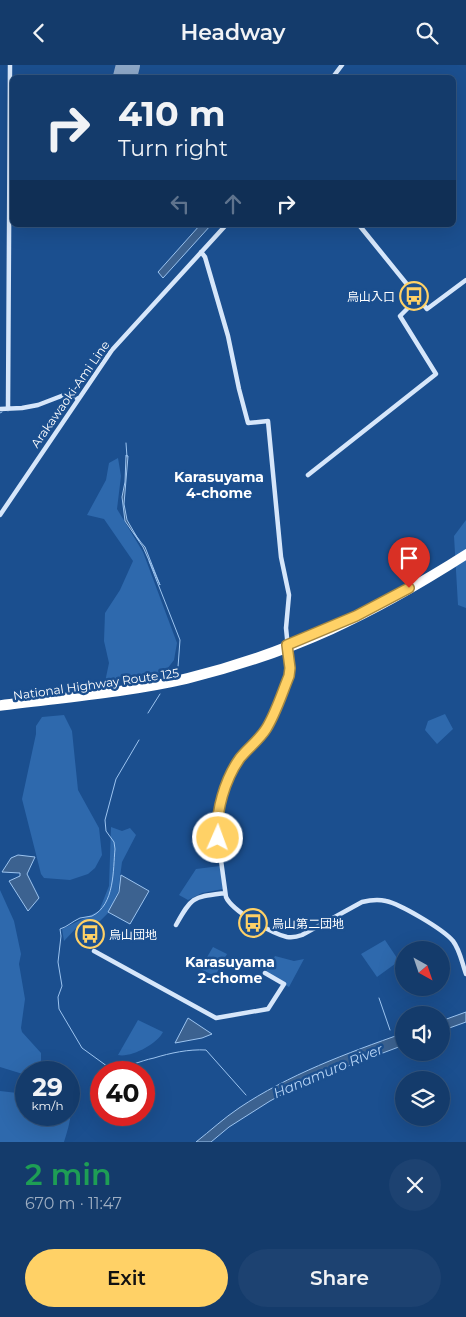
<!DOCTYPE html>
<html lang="en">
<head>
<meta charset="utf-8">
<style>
	:root { --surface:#143b6b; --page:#1d4271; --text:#f1f3f6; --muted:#9dadc1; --line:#33557e; --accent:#ffd166 }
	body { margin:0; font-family:Montserrat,"Noto Sans JP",sans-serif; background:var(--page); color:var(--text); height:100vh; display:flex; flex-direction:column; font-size:19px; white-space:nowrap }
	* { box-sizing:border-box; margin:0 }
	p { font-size:16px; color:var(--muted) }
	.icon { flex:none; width:28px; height:28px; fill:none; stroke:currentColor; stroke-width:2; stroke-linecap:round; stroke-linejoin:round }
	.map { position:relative; height:1077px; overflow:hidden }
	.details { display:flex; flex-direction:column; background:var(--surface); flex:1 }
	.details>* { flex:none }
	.hud { position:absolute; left:10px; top:10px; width:446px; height:152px; border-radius:8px; box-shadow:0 5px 20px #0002,0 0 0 1px var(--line); background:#143b6b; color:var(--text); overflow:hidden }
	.needle { width:32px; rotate:140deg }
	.tools { position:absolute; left:395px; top:876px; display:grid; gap:10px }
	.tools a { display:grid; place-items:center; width:55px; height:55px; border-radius:50%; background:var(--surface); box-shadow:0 5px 20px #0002,0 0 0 1px var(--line); font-size:25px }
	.speed { position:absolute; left:15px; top:996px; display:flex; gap:10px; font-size:25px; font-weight:700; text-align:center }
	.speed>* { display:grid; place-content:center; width:65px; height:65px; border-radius:50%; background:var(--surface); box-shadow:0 5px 20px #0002,0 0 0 1px var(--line); line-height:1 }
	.speed small { font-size:12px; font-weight:400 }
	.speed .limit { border:8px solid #d22; background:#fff; color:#111 }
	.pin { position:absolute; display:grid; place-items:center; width:42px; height:42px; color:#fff; margin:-51px -21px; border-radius:50% 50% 50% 0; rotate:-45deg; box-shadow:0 0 5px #0007 }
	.pin .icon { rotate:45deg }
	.me { position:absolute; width:55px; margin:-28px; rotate:2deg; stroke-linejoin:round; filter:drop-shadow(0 0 4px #0008) }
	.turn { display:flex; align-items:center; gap:18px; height:105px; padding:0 25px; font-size:22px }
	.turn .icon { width:65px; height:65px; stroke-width:2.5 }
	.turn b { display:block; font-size:35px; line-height:42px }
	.lanes { display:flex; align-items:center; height:48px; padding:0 25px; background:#0003; justify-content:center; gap:25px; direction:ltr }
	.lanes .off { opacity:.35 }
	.round { display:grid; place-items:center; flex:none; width:52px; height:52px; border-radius:26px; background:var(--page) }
	.headline { display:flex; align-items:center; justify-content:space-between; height:85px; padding:0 25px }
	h1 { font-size:30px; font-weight:600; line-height:38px; color:#1e9e55 }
	.primary-button { display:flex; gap:10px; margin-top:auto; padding:10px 25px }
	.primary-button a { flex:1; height:58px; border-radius:30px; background:var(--accent); color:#111; font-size:20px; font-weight:600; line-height:58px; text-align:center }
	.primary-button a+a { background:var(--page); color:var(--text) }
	header { display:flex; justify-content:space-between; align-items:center; height:65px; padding:0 25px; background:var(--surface); font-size:22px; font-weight:600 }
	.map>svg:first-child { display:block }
</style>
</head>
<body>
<header><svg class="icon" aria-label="back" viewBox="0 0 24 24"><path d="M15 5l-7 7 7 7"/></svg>Headway<svg class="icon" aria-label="search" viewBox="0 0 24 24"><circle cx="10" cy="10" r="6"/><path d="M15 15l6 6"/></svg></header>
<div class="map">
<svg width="466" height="1077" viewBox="0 0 466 1077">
	<rect width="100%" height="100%" fill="#1b4f8f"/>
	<path fill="#2e69ad" d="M118,393l3,18 -4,33 26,43 34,91 -3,17 -10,13 -59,9 4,-19 -5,-22 1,-28 15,-23 13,-29 -29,-42 -17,-4 19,-35 3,-17z
		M466,455v88l-8,-3 -4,-69z
		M445,649l8,15 -16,15 -12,-14 3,-9z
		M64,650l8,16 6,59 21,38 3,27 -7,13 -7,6 -18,6 -26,-2 -3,-4 -19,-75 14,-65v-8l6,-9z
		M111,762l11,4 8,-3 6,7 -14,27 -4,30 -9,20 -9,9 -21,4 -15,16 -2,-12 37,-18 10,-25z
		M220,801l3,23 -21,4 -14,7 -9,-5 17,-26z
		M0,825l14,31 7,33 -2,10 6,35 -4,29 1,4 19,21v15l-15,5v2l-26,-8z
		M385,875l14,21 -22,16 -16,-23z
		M213,882l14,7 -12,22 -15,-7z
		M275,891l19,5 10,-2 -15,28 -24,-14z
		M138,955l25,12c-6,12 -32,26 -45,23z
		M0,1026l26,3v21h43v-6l2,3c-1,11 -4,20 -7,30h-64z"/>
	<path fill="#3c6290" stroke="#9cc4f0" d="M200,160h11l-48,53 -5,-6z
		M126,390l2,1 -4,48 3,16 11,19 7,8 15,38 -17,-38 -18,-26 -3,-24 3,-15z
		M18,790l17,2 -8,17 12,24 -11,13 -19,-30 11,-5v-3l-18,-1 9,-14z
		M121,810l28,16 -19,33 -22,-12 11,-20z
		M466,947v10l-25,9v-10z
		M188,953l24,16 -10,4 -27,5z
		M404,968v12l-101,38 -33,18 -41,26 -18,15h-15c14,-11 28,-24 43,-34 49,-33 108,-55 165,-75z"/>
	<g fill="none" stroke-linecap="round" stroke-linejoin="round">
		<path stroke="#9cc4f0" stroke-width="1" d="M0,348l2,-1
			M126,378l1,14
			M134,468l6,8
			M149,496l31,79 -2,27
			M148,648l12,-19
			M139,675l-23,39 -11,41 1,11 8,11 1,7c-2,20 0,56 -23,67 -4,1 -8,1 -12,2 -7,3 -13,9 -20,11l1,7 -3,26 4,24 -4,11 1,12 23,39 29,21c16,-1 28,-8 43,-11 16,-5 35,-9 52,-8l40,45
			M379,933l11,32"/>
		<path stroke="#8da7c7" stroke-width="24" d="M125,12l3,-12"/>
		<path stroke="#d6e6fa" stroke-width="4.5" d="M333,12l9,-12
			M359,160l68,84 39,-29
			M201,187l4,5 23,79 11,53 9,34 20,-2 13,136 8,38 -3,33 4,40 -1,8 -23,54 -23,25 -10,14 -13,39 -3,23 9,66c6,14 47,37 61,40 6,1 10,0 15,-2l60,-33c8,-2 16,-3 24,-1 14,3 57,28 67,40 7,9 9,22 13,33
			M0,344l22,-1 16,-3 26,-10h8l6,4
			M8,344l2,-344
			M308,410l128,-101 -36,-58 18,-18
			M0,450l112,-165 114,-125
			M176,860c16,-29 17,-28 49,-32
			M94,886l122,67 52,-9 16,-25 -19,-11"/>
		<path stroke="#fff" stroke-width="5.5" d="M0,638c62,-8 126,-12 187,-27 102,-25 191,-68 279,-124
			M0,643c62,-8 126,-13 187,-27 107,-26 187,-65 279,-124"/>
	</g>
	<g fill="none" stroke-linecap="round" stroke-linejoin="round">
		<defs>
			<path id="route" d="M218,773c-3,-26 7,-59 22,-80 8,-10 19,-18 26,-29 10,-16 16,-36 23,-53l1,-8 -3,-23 69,-29 53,-28"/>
		</defs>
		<use href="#route" stroke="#a68842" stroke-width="12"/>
		<use href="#route" stroke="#ffd166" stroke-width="9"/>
	</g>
	<defs>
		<symbol id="bus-ring" viewBox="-11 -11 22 22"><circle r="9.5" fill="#1b4f8f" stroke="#ffd166" stroke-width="1.5"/><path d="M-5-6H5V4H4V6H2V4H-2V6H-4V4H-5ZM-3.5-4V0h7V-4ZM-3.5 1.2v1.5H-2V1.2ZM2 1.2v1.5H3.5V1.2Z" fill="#ffd166"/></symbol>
	</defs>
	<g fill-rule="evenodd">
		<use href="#bus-ring" x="398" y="215" width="32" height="32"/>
		<use href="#bus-ring" x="237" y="842" width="32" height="32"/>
		<use href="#bus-ring" x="74" y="853" width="32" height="32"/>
	</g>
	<g text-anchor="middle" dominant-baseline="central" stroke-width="5" stroke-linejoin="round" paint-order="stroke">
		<g font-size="12" fill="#fff" stroke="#1b4f8f" text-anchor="start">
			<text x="395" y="231" text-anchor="end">烏山入口</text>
			<text x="272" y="858">烏山第二団地</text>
			<text x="109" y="869">烏山団地</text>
		</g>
		<g font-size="12" fill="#fff" stroke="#1b4f8f">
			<text transform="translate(70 329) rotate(-55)">Arakawaoki-Ami Line</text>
			<text transform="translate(96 619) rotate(-8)">National Highway Route 125</text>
		</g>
		<g font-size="14" font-weight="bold" fill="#fff" stroke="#1b4f8f">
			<text x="219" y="412">Karasuyama<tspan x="219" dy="16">4-chome</tspan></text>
			<text x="230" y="897">Karasuyama<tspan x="230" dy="16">2-chome</tspan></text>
		</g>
		<g font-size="14" font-style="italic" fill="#b5d3f5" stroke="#1b4f8f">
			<text transform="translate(328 1006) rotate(-23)">Hanamuro River</text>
		</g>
	</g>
</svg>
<div class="tools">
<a><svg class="needle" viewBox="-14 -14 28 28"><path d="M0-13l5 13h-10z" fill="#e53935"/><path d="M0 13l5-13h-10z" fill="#9dadc1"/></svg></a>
<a><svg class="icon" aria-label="sound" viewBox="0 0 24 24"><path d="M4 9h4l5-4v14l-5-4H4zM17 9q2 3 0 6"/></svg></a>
<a><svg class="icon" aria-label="layers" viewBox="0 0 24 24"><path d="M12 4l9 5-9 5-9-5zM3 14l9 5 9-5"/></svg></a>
</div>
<div class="speed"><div>29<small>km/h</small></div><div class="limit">40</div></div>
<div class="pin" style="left:409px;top:523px;background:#d93025"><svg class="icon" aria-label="arrive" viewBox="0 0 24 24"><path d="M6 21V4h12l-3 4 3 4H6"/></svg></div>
<svg class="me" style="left:218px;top:773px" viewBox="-20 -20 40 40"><circle r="17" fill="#ffd166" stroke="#fff" stroke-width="3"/><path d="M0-11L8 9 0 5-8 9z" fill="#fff"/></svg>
<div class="hud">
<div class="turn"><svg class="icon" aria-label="right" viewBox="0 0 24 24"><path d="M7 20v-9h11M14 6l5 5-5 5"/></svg><div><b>410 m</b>Turn right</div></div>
<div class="lanes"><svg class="icon off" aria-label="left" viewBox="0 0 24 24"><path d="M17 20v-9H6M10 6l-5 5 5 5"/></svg><svg class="icon off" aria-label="ahead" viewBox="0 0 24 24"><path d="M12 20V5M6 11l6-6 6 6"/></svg><svg class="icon" aria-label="right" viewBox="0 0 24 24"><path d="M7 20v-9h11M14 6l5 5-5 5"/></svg></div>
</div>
</div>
<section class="details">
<div class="headline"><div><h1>2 min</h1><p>670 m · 11:47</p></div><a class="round"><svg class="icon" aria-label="close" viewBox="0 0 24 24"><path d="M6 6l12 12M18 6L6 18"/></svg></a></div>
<div class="primary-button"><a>Exit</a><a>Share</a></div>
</section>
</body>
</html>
